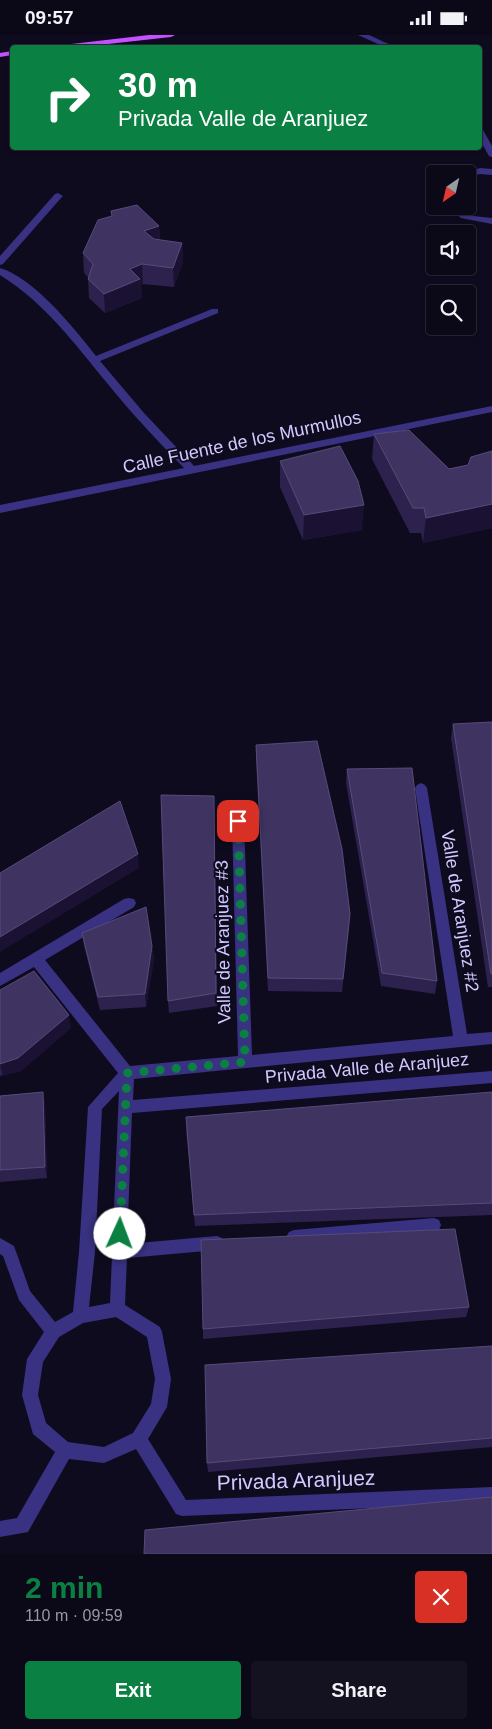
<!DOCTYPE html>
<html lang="en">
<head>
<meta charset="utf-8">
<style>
	:root { --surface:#0b0817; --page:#141120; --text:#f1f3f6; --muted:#9a9aa1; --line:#2b2936; --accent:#0b8043 }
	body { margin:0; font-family:Arial,sans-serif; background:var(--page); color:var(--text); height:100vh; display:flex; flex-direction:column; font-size:19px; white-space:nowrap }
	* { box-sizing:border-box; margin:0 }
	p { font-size:16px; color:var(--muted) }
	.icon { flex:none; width:28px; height:28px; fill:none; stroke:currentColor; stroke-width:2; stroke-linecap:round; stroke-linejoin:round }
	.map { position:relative; height:1519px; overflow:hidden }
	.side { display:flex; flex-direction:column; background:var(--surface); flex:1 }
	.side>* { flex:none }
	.top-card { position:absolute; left:10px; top:10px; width:472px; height:105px; border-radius:5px; box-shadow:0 1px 4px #0004,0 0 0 1px var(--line); background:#0b8043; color:#fff; overflow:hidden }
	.needle { width:32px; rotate:214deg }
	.fabs { position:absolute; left:426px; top:130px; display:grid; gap:10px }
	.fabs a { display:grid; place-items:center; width:50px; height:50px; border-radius:5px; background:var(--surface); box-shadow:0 1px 4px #0004,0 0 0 1px var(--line); font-size:25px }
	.pin { position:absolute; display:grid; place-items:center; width:42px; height:42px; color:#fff; margin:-21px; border-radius:10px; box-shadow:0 2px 8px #0006 }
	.me { position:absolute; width:55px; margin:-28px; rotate:2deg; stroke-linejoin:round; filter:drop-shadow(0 0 4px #0008) }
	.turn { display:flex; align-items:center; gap:18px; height:105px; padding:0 25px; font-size:22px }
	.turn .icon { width:65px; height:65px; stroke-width:2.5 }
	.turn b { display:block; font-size:35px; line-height:42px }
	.round { display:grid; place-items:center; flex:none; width:52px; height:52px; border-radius:5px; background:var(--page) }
	.head { display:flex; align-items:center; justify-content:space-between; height:85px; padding:0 25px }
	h1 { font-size:30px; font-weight:700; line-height:38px; color:var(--accent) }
	.cta { display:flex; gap:10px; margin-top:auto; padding:10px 25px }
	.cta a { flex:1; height:58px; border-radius:5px; background:var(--accent); color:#fff; font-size:20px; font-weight:700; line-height:58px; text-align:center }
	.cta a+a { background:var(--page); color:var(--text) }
	.status { display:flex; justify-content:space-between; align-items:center; height:35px; padding:0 25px; background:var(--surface); direction:ltr }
	.status svg { height:14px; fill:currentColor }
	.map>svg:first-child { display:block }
</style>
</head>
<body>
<div class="status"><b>09:57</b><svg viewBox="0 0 49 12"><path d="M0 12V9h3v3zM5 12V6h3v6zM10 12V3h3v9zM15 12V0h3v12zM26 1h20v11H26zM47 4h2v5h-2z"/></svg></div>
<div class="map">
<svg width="492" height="1519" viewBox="0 0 492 1519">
	<rect width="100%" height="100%" fill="#0f0b1f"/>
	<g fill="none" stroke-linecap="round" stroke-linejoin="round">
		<path fill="#393282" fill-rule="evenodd" d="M358,0h11l26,12h-10z
			M480,94l3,1 9,16v11l-3,-1 -9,-16z
			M480,133l12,1v6l-12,-1 -12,3v-3h-5z
			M58,158l5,3 -2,2 -58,66 -3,1v-9l55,-62z
			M447,171h9l17,10 19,2v6l-31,-6z
			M0,233c34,10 74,60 96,88l116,-47h6v4l-118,48 44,52 50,53 298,-60v6l-492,101v-8l184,-37c-27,-28 -53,-55 -77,-85 -33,-40 -62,-80 -107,-108z
			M421,748l4,2 2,3 40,246 25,-2v12l-358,35 -1,21 359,-29v12l-360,30 -5,131 90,-8 5,2 3,5 -3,5 -5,2 -90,8 -2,47 35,22 2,5 9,47 -4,28 -19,32 38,61 306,-13v16l-310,13 -6,-2 -40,-65 -32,14 -35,-4 -41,73 -28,5v-16l17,-3 38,-66 -22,-18 -11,-39 5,-36 17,-27 -25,-32 -16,-44 -3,-2v-16l14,8 16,45 25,31 18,-10 6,-60 9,-145 30,-34 -84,-106 -34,19v-13l124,-74 5,-1 5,1 2,4 -2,4 -89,53 85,106 108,-10 -6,-235 2,-4h8l2,4 8,234 201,-19 -38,-248 2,-3zM119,1056l-9,212 -21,4 6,-55 7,-143zM116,1282l31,20 8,42 -4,25 -18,29 -29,14 -36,-5 -22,-19 -8,-28 5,-33 16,-25 24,-14z
			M434,1183l5,2 2,5 -2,5 -5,2 -140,12 -5,-2 -3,-5 3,-5 5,-2z"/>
		<path fill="#c650ff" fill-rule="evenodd" d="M149,0h26l-4,2 -90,10h-22l4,-2z
			M12,16v4l-12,2v-4z"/>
	</g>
	<path fill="#2d224e" d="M159,191l1,14 22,3 1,19 -9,25 -31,-3 -2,1 1,13 -37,15 -16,-15 -1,-19v-2l-4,-4 -1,-20z
		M374,399l75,35 19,-4 24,-14v77l-69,15 -2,-10h-11l-38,-74z
		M280,426l82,69 -59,10 -23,-53z
		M492,687v265h-4l-37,-249 2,-14z
		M256,710l93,182 -7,65 -74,-1 -12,-232z
		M347,734l90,212 -2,13 -54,-8 -35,-203z
		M214,761l3,210 -48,7 -1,-12z
		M82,898l70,13 2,13 -8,48 -46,3 -16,-64z
		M0,955l71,38 -50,43 -21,5z
		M43,1057l2,13 2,73 -47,4v-86z
		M492,1057v123l-297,11 -9,-97z
		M469,1272l-3,10 -263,22v-10z
		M492,1311v101l-284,25 -1,-9z"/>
	<path fill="#1a1133" d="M159,191l1,19 -16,-14z
		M182,208l1,19 -9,25 -1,-19z
		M142,229l1,20 -2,1 1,13 -37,15 -1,-19 26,-25z
		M492,469v24l-69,15 3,-25z
		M364,470l-2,25 -59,10 1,-25z
		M138,819l1,14 -139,84v-15z
		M152,911l2,13 -8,48 -1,-13z
		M69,980l2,13 -50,43 -18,5 -3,-12z
		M43,1057l2,13 2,73 -2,-11z"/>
	<path fill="#3f3461" stroke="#564b7a" d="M137,170l22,21 -15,5 10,8 28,4 -9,25 -31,-4 -12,5 10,10 -36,15 -16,-15 5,-15 -10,-11 15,-33 14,-4 -1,-5z
		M409,395l40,39 19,-4 3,-8 21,-6v53l-66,14 -2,-10h-11l-39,-74z
		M340,411l18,35 6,24 -60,10 -24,-54z
		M492,687v252h-1l-38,-250z
		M317,706l25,108 8,65 -7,65 -75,-1 -12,-233z
		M412,733l25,213 -55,-8 -35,-204z
		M161,760l53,1 2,197 -48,8z
		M120,766l18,53 -138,83v-64z
		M146,872l6,39 -7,48 -47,3 -16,-64z
		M34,936l35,44 -51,43 -18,6v-74z
		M43,1057l2,75 -45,3v-74z
		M492,1057v111l-298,12 -8,-98z
		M455,1194l14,78 -266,22 -2,-89z
		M492,1311v92l-285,25 -2,-98z
		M492,1462v57h-348l1,-24z"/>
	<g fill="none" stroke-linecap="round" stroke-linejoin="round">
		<path stroke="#0b8043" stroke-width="9" stroke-dasharray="0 16.2" d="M120,1199l7,-161 118,-11 -7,-241"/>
	</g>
	<g text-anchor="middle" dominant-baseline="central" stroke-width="4" stroke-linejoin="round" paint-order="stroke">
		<g font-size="18" fill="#d2c9ff" stroke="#0f0b1f">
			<text transform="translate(242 407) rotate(-12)">Calle Fuente de los Murmullos</text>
			<text transform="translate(460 876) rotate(81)">Valle de Aranjuez #2</text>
			<text transform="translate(223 907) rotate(-91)">Valle de Aranjuez #3</text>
			<text transform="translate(367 1033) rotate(-5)">Privada Valle de Aranjuez</text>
		</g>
		<g font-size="21" fill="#d2c9ff" stroke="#0f0b1f">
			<text transform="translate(296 1445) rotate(-2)">Privada Aranjuez</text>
		</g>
	</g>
</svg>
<div class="fabs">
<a><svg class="needle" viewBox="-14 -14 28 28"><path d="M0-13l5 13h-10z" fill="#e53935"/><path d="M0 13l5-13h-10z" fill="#9a9aa1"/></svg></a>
<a><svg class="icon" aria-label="sound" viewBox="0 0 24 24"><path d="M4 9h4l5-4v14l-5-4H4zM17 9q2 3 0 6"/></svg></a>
<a><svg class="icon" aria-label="search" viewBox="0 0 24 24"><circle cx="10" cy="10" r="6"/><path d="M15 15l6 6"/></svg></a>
</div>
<div class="pin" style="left:238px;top:786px;background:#d93025"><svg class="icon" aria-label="arrive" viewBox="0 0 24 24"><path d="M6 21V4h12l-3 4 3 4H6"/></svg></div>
<svg class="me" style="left:120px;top:1199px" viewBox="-20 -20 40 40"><circle r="19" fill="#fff"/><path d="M0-13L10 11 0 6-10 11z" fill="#0b8043"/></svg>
<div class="top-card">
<div class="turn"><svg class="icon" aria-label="right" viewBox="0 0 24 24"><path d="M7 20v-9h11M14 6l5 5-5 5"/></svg><div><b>30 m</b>Privada Valle de Aranjuez</div></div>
</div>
</div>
<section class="side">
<div class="head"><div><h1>2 min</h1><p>110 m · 09:59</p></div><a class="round" style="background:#d93025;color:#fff"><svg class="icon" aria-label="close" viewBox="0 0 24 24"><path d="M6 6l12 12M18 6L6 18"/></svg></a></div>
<div class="cta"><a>Exit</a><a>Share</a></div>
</section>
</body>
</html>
